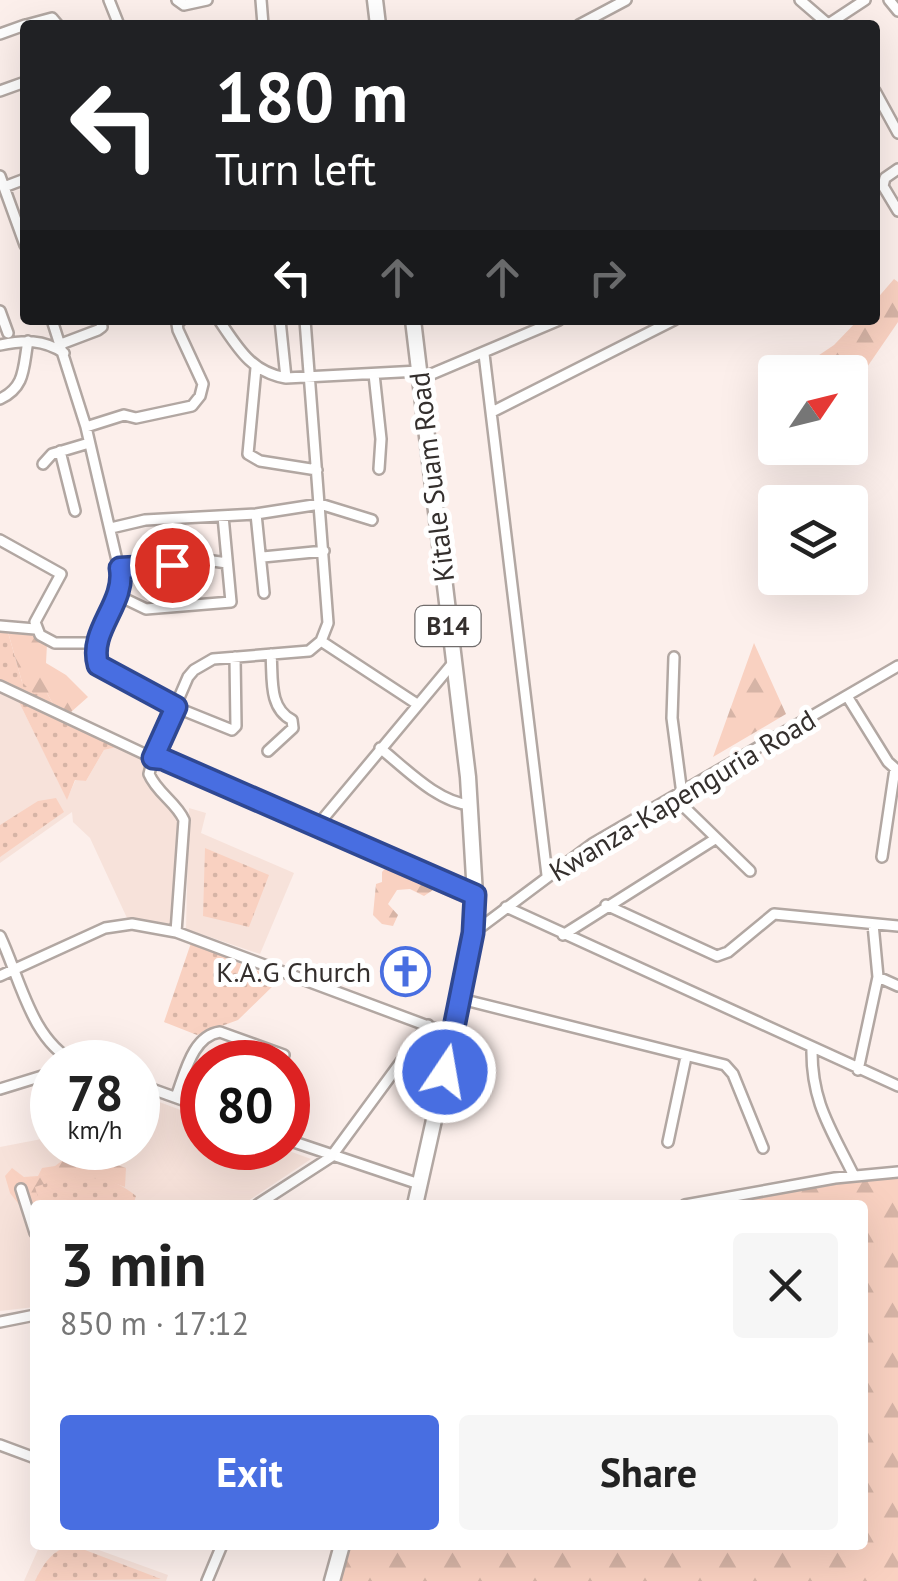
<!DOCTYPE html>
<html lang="en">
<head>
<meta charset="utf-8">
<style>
	:root { --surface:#fff; --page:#f6f6f6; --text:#222; --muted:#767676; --accent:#486ee1 }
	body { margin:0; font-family:"PT Sans",sans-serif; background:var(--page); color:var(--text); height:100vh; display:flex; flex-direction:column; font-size:38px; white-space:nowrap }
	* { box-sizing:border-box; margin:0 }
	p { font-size:32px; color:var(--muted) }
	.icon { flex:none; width:55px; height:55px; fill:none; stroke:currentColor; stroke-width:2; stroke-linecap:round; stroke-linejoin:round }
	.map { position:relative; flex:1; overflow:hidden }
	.side { position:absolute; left:30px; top:1200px; width:838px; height:350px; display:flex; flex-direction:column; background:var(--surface); border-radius:10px; box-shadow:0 10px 40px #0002 }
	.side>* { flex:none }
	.hud { position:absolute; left:20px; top:20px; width:860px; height:305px; border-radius:10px; box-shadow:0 10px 40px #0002; background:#202124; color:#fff; overflow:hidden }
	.needle { width:65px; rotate:55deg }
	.fabs { position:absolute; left:758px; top:355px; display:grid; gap:20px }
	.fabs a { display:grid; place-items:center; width:110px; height:110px; border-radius:10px; background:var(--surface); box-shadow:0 10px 40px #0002; font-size:50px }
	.speed { position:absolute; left:30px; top:1040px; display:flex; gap:20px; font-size:50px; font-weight:700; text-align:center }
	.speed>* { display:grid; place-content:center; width:130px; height:130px; border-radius:50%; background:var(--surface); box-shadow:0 10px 40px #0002; line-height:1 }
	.speed small { font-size:25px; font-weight:400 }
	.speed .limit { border:15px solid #d22; background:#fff; color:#111 }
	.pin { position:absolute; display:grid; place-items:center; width:85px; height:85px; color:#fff; margin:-42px; border:5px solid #fff; border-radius:50%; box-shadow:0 2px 10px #0007 }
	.me { position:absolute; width:110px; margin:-55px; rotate:12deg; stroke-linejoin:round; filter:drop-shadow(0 0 8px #0008) }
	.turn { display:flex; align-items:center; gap:35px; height:210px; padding:0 30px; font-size:45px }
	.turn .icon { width:130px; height:130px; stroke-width:2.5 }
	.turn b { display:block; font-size:70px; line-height:85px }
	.lanes { display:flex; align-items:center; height:95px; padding:0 30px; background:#0003; justify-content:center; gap:50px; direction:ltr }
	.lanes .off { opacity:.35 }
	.round { display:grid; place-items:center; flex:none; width:105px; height:105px; border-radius:10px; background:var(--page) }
	.headline { display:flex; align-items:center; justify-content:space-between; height:170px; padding:0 30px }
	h1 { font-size:60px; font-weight:800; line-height:75px }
	.button { display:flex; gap:20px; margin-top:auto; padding:20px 30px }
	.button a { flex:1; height:115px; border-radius:10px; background:var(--accent); color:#fff; font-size:40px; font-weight:800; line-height:115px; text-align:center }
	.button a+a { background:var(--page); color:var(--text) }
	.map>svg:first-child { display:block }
</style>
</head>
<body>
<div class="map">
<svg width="898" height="1581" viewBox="0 0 898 1581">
	<defs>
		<pattern id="grass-dots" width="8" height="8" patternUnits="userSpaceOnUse" patternTransform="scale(2.5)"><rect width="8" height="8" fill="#f9d1c1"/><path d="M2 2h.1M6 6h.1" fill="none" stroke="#d6b4a6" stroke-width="1.8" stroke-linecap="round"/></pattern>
		<pattern id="forest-firs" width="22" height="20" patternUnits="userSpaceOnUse" patternTransform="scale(2.5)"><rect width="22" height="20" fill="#f9d1c1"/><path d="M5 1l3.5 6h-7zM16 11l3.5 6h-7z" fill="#d6b4a6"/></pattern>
	</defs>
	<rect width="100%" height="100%" fill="#fcefeb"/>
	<path fill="#f7e2da" d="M0,690l16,6 51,103 9,-20 10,2 18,-31 17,-4 24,13v12l34,44 -6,112 -46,-9 -37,-80 -17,-16 -1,-10 -72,51z
		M189,808l17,5 -5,20 93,40 -34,81 -74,-25z
		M138,1094l64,24v30h79l30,11 -69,46h-207v102l-35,4v-164l52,-10v11h86z
		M40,1545h45l83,30 -2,6h-142z"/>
	<path fill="url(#grass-dots)" d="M0,630l8,2 14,50 25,11 7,13 -54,-24z
		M16,696l105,50 -17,4 -18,31 -11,-1 -8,20z
		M56,798l8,14 -64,45v-32l38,-24z
		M205,848l64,27 -20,52 -46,-11z
		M191,943l88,37 -41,40 -41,15 -33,-13z
		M67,1176c26,0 48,2 69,20l-3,9h-93l-6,-18z
		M72,1545l89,34 -126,2c9,-18 17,-31 37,-36z"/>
	<path fill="url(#forest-firs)" d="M894,279l4,3v40l-37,54 -11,23v-27h-56l40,-27 24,-25h17v-19z
		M8,632l20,1 19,11 -1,19 20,12 22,22 -17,15 -17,-6 -7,-13 -13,1 -12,-12z
		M754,643l32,71 -73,43z
		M389,864l72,30 -4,7 -24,-11 -9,6 -14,-7 -13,1 -9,14 10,11 -5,11 -11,-2 -9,-9 3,-31 6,-2v-10z
		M67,1157l29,1 30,10 -1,19c-37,-14 -53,-12 -90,0l5,18h-5v20l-25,-32 -5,-17 7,-8 12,9 14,-1 4,-8 13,-2z
		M898,1177v404h-574l8,-36h530v-340h-216z"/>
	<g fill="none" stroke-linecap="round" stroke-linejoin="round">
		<defs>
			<path id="minor" d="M109,0l10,25
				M177,0l7,5 23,-5
				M261,0l2,25
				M800,0l29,25
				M889,0l9,11
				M26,25l26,-7 6,7
				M579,25l47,-25
				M827,25l38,-25
				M0,34l25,-9
				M0,91l25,-9
				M875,91l23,42
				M898,169l-13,9 -2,8 15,25
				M0,176l25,69
				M4,187l21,-8
				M0,311l8,22
				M52,320l34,107 36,155 -26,61 2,22 77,42 57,23 4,-4 -1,-69
				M219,320c19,28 32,52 67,58l133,-7
				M280,320l6,58
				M61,344l37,-14 4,-3 -2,-7
				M0,345c24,-5 43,-6 64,8
				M484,354l63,521
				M256,368l-8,86 12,7 57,9
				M374,374l7,65 -2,30
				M420,379l139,-59
				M0,399c26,-12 23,-32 28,-58
				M492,412l182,-92
				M86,427l38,-12 12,3 56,-12 8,-10 3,-12 -25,-54 -1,-6 4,-4
				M60,451l15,60
				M43,464l9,-10 37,-11
				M256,514l8,79
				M111,528l34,-8 111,-6 64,-10 52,16
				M0,540l61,34 -26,48 5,13 15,8h41
				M263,557l61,-6
				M121,568l85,-8 21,3
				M119,596l27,13 85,-7 -8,-86
				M0,626l35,3
				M321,641l96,63
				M674,657l-2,61 10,76
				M0,686l153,72 10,1 312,136
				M847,696l41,66 10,9
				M380,748c25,20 58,55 91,57
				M268,751l25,-23 -1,-8c-24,-12 -19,-43 -21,-66
				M674,797l76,74
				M317,826l136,-163
				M882,857l13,-88
				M606,905l111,51 11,-4 46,-38 124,12
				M506,907l392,179
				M176,932l8,-112c-8,-18 -27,-27 -35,-46l4,-16 35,-81 6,-7 19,-11 96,-8 12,-10 7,-18 -23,-303
				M473,933l119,-89 306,-178
				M563,935l152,-96
				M0,936c20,42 31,104 75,126
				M0,976l105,-48 27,-4 44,8 276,103
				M878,977l20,9
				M461,999l264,66 8,9 30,74
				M812,1048c-1,54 19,81 42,128
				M858,1070l20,-93 -5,-53
				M138,1084l64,23
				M0,1089l52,-16
				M176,1097c9,-23 16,-61 44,-65l64,23
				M288,1140l131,44
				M668,1142l18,-85
				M21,1189l14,44
				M257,1205l74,-48 97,-132
				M685,1205l150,-27 63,-6
				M0,1322l35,-7
				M0,1445l35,13
				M207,1581l15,-36"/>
			<path id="highway" d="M375,0l3,25
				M413,320l55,457 7,118 -2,38 -12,66 -46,206
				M332,1581l10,-36"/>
		</defs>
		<use href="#minor" stroke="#b2a7a2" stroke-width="14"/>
		<use href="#highway" stroke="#b2a7a2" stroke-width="19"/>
		<use href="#minor" stroke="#fff" stroke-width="9"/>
		<use href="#highway" stroke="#fff" stroke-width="14"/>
	</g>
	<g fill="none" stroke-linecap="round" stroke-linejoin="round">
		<defs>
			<path id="route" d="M172,565l-52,3c6,36 -32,62 -22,97l78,42 -23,51 10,1 312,136 -2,38 -28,139"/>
		</defs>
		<use href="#route" stroke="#2f4892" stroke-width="25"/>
		<use href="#route" stroke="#486ee1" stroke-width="18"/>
	</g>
	<defs>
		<symbol id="church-ring" viewBox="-11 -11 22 22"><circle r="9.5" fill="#fff" stroke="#486ee1" stroke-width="1.5"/><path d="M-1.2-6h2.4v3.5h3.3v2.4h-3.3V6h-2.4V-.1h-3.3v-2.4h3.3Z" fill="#486ee1"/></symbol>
	</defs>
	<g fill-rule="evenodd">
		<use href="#church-ring" x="378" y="944" width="55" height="55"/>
	</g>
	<g text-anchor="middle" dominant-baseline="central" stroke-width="10" stroke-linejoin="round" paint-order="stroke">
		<rect fill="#fff" stroke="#716d6c" stroke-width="2.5" x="415.5" y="606" width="65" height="40" rx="8"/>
		<g font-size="25" font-weight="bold" fill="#342f2d">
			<text x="448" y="626">B14</text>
		</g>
		<g font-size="28" fill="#342f2d" stroke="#fff">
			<text transform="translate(431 477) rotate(-97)">Kitale Suam Road</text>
			<text transform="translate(682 795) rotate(-31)">Kwanza-Kapenguria Road</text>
		</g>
		<g font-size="28" fill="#342f2d" stroke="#fff" text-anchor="end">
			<text x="371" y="971">K.A.G Church</text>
		</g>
	</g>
</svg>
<div class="fabs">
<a><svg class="needle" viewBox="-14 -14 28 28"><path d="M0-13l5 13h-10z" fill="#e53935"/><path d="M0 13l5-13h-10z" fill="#767676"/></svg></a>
<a><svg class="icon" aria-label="layers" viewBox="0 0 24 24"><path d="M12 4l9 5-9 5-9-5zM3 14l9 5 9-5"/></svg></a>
</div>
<div class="speed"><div>78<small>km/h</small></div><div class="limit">80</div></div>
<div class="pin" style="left:172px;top:565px;background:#d93025"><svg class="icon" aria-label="arrive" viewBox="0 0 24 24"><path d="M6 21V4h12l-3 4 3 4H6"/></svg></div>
<svg class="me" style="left:445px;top:1072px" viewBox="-20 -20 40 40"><circle r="17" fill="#486ee1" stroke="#fff" stroke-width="3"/><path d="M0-11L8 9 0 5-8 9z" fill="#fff"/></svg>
<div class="hud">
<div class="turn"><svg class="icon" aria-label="left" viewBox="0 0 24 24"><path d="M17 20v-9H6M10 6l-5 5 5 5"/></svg><div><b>180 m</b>Turn left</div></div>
<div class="lanes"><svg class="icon" aria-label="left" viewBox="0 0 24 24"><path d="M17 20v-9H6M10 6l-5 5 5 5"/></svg><svg class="icon off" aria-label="ahead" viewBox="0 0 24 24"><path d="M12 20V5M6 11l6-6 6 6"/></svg><svg class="icon off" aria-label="ahead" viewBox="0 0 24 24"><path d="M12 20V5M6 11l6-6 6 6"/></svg><svg class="icon off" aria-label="right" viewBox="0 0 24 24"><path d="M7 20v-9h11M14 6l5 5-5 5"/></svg></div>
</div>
<section class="side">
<div class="headline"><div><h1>3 min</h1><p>850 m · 17:12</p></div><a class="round"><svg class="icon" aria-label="close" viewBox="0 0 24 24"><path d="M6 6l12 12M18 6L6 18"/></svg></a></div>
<div class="button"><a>Exit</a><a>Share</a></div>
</section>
</div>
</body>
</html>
